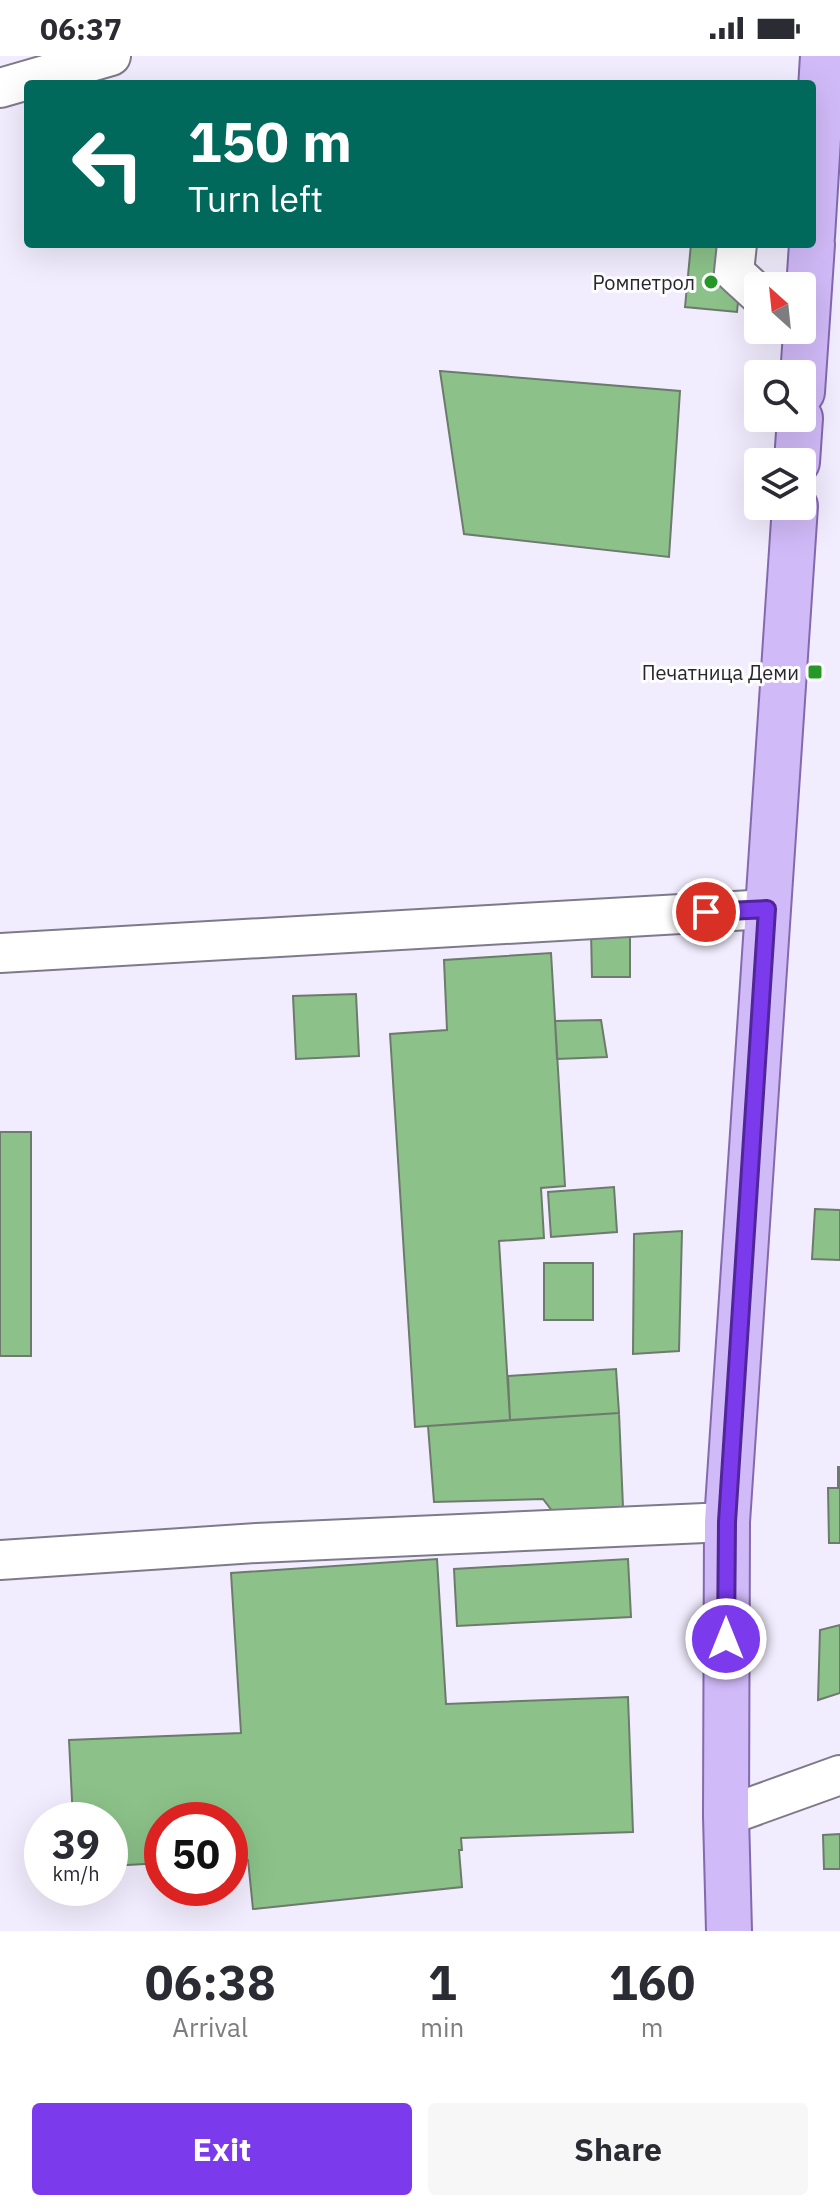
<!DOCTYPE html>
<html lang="en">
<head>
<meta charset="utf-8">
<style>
	:root { --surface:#fff; --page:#f7f7f7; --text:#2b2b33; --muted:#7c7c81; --accent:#7c3aed }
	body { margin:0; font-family:"IBM Plex Sans",sans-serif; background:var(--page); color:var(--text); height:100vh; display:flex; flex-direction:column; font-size:30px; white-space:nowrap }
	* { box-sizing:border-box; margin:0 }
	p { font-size:26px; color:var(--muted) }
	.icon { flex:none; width:44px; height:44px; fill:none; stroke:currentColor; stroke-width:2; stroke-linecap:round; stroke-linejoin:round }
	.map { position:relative; height:1875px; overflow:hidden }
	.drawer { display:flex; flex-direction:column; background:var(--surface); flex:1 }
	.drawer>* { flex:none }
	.top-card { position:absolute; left:24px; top:24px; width:792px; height:168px; border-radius:8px; box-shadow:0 8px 32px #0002; background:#00695c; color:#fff; overflow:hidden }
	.needle { width:52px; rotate:333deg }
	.controls { position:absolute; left:744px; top:216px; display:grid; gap:16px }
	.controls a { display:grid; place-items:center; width:72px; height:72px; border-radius:8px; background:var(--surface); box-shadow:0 8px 32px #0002; font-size:40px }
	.speed { position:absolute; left:24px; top:1746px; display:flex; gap:16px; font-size:40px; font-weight:700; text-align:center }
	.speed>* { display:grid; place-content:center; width:104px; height:104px; border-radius:50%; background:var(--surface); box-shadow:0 8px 32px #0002; line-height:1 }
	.speed small { font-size:20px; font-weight:400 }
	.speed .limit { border:12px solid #d22; background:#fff; color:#111 }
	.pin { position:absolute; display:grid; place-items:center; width:68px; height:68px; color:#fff; margin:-34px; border:4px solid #fff; border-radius:50%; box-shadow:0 2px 8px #0007 }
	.me { position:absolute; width:88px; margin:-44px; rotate:0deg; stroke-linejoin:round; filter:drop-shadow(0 0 6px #0008) }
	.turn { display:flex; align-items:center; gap:28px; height:168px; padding:0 32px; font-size:36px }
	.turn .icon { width:104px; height:104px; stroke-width:2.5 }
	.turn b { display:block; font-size:56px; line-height:68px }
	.eta { display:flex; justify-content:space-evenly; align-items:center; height:136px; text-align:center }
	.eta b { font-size:48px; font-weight:700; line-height:56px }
	.primary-button { display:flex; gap:16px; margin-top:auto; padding:16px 32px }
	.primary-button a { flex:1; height:92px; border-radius:8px; background:var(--accent); color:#fff; font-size:32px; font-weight:700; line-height:92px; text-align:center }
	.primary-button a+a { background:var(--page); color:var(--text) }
	.status { display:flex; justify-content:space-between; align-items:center; height:56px; padding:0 40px; background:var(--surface); direction:ltr }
	.status svg { height:22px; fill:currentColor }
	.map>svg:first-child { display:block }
</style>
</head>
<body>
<div class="status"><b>06:37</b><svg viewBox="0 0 49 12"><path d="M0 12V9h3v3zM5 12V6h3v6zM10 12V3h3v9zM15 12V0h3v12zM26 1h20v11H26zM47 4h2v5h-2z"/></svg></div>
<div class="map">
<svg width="840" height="1875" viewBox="0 0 840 1875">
	<rect width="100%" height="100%" fill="#f2edfe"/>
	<path fill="#8cc289" stroke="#6e7a6d" stroke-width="2" d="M691,188h53l-7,68 -52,-5z
		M440,315l240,20 -11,166 -205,-23z
		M630,875v46h-38l-1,-45z
		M551,897l14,233 -24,2 3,50 -45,3 11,179 -95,7 -25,-393 57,-4 -3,-70z
		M356,938l3,62 -63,3 -3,-63z
		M601,964l6,37 -50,2 -2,-38z
		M0,1076h31v224h-31z
		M614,1131l3,45 -66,5 -3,-45z
		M815,1153l25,1v50l-28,-1z
		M682,1175l-3,120 -46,3 1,-120z
		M544,1207h49v57h-49z
		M616,1313l3,44 -109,7 -2,-44z
		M619,1357l4,94 -70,5 -10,-13 -109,3 -6,-76z
		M838,1411h2v76h-11l-1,-55h10z
		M437,1503l9,145 182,-7 5,135 -172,6 1,12h-3l3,37 -209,22 -5,-49h-18v-40h-68v43l-52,3v-46h-37l-4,-80 172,-7 -10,-160z
		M628,1503l3,58 -174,9 -3,-57z
		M840,1569v68l-22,7 2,-70z
		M840,1778v35h-16l-1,-34z"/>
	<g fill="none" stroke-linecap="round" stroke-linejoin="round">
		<defs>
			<path id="minor" d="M0,32l111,-32
				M737,188l-3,28 24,22
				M0,897l767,-44
				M0,1504l257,-17 470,-21
				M726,1760l114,-41"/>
			<path id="major" d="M812,181l11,-181
				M802,336l10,-148
				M797,406l3,-44
				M729,1875l-3,-115 1,-294 68,-1016"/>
		</defs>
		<use href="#minor" stroke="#7f7a89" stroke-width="42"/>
		<use href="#major" stroke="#8369ae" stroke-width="48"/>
		<use href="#minor" stroke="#fff" stroke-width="38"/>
		<use href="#major" stroke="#d1baf8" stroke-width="44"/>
	</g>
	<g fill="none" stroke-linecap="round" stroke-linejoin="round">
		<defs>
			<path id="route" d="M706,856l61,-3 -40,613 -1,117"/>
		</defs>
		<use href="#route" stroke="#51269a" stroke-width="20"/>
		<use href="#route" stroke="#7c3aed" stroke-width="14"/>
	</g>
	<g fill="#259827" stroke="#fdfdfd" stroke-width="3">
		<circle cx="711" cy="226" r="8"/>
		<rect x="807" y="608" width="16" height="16" rx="4"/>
	</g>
	<g text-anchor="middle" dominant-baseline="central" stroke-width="6" stroke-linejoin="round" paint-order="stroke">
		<g font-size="20" fill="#29272e" stroke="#fdfdfd" text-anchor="end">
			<text x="695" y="226">Ромпетрол</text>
			<text x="799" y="616">Печатница Деми</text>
		</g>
	</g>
</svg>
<div class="controls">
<a><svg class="needle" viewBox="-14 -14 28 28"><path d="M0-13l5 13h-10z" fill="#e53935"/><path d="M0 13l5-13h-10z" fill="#7c7c81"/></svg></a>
<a><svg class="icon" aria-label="search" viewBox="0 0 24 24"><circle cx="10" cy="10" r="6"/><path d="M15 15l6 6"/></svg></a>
<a><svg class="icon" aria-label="layers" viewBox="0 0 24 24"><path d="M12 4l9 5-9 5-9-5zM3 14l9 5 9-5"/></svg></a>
</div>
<div class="speed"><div>39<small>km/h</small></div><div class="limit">50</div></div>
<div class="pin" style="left:706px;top:856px;background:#d93025"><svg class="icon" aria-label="arrive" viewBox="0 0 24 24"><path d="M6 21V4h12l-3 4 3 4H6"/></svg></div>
<svg class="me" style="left:726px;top:1583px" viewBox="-20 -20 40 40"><circle r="17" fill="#7c3aed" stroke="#fff" stroke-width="3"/><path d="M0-11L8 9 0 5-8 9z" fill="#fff"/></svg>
<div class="top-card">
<div class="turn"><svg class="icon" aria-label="left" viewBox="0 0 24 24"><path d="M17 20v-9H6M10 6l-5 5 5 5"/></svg><div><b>150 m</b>Turn left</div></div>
</div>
</div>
<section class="drawer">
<div class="eta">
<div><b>06:38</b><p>Arrival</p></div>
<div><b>1</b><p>min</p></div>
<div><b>160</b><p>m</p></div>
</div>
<div class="primary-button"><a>Exit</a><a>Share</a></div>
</section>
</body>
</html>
